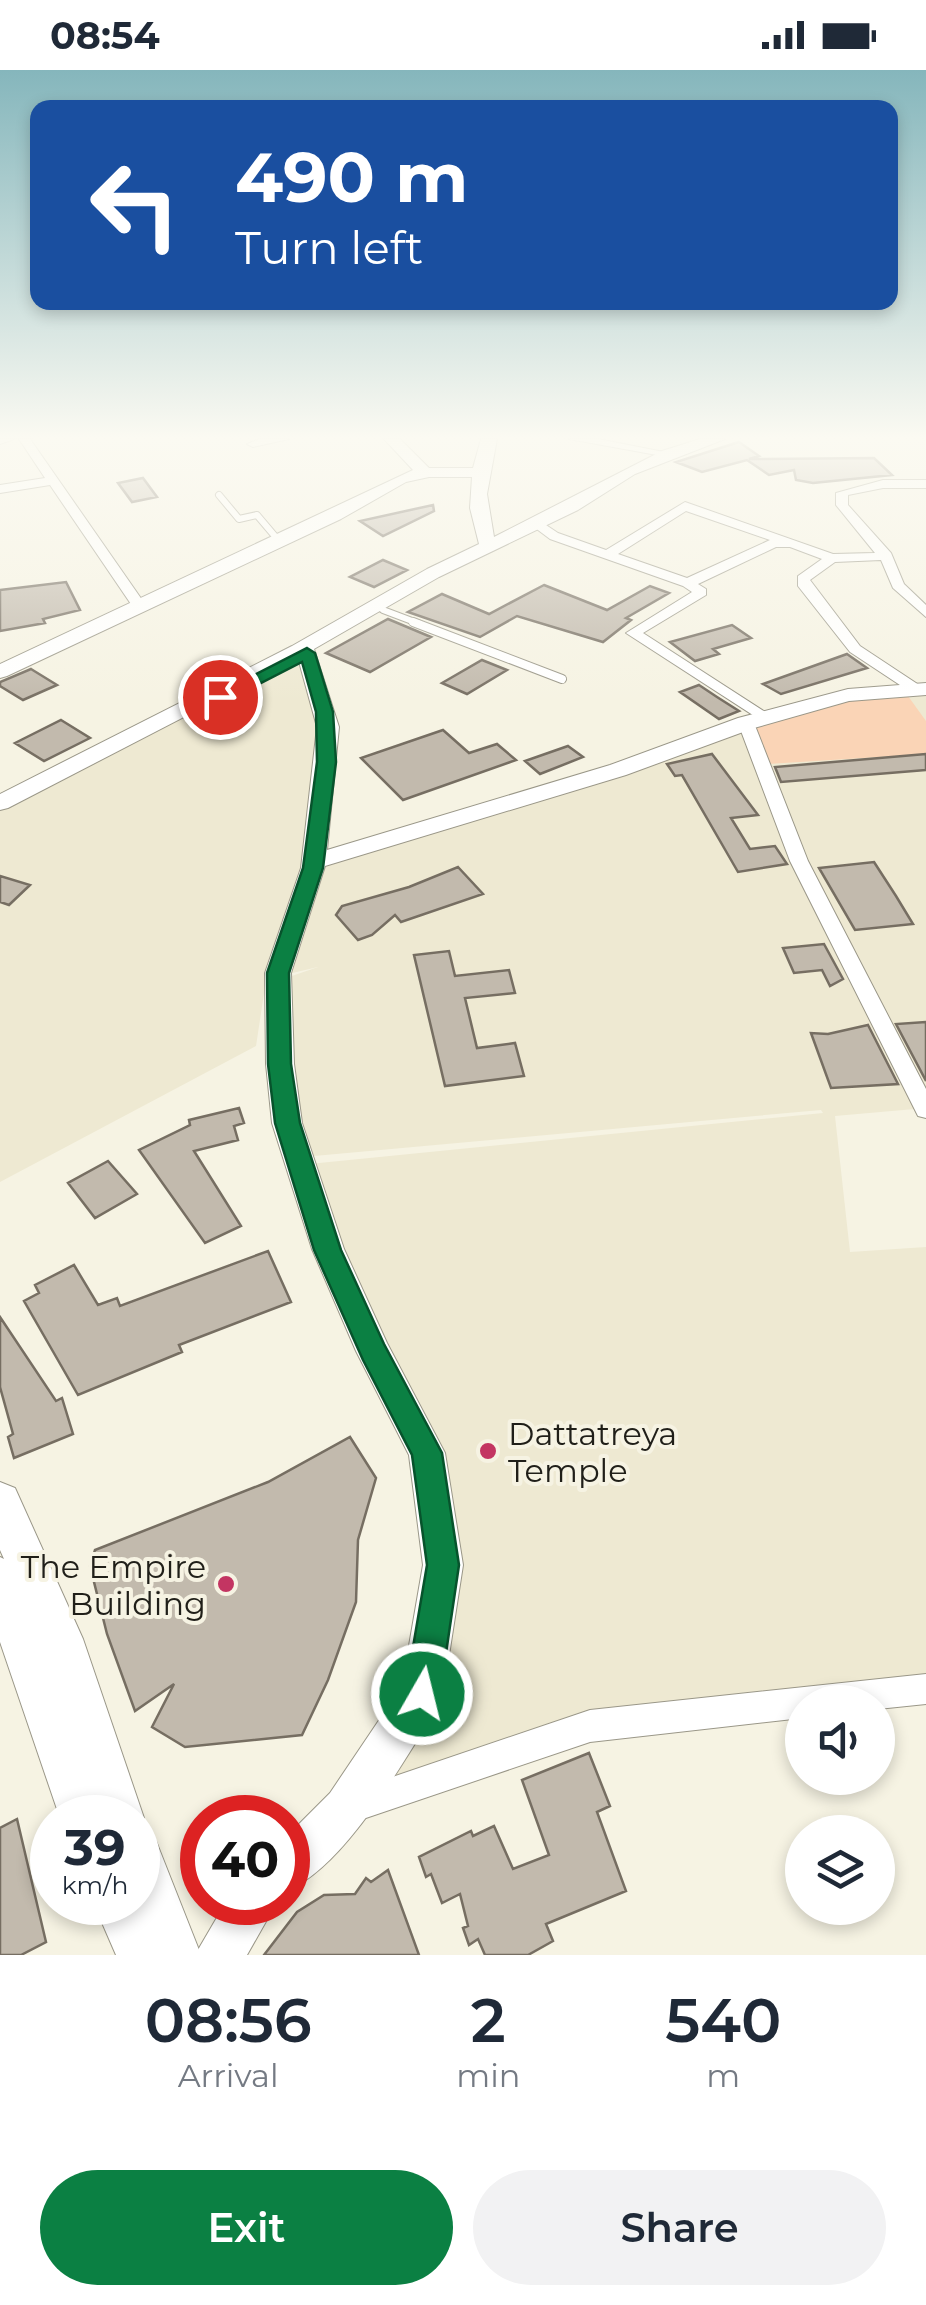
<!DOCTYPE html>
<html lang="en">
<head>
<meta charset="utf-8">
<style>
	:root { --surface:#fff; --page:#f2f2f3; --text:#1f2937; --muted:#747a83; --accent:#0b8043 }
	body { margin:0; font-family:Montserrat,sans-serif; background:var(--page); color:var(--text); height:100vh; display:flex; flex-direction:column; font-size:38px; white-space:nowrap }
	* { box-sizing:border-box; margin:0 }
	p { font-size:32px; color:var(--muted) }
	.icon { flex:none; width:55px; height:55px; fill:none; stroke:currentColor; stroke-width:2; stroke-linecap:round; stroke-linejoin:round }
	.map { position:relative; height:1885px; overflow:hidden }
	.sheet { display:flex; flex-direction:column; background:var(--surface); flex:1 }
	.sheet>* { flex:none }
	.banner { position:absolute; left:30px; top:30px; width:868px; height:210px; border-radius:20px; box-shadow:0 5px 15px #0003; background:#1a4fa0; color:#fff; overflow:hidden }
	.fabs { position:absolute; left:785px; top:1615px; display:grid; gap:20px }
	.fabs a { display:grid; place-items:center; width:110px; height:110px; border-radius:50%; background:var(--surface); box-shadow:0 5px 15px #0003; font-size:50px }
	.speed { position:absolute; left:30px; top:1725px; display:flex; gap:20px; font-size:50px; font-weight:700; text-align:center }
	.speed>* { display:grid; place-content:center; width:130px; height:130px; border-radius:50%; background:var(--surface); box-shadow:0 5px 15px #0003; line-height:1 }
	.speed small { font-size:25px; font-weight:400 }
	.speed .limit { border:15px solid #d22; background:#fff; color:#111 }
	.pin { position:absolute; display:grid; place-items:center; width:85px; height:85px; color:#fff; margin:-42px; border:5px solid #fff; border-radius:50%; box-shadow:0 2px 10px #0007 }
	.me { position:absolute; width:110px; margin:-55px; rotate:8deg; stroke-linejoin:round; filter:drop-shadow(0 0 8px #0008) }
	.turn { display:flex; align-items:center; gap:35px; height:210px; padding:0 40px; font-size:45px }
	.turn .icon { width:130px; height:130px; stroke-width:2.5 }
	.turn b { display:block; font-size:70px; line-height:85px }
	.eta { display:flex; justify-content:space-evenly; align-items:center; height:170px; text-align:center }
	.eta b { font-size:60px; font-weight:600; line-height:70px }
	.cta { display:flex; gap:20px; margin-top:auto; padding:20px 40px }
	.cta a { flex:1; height:115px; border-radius:60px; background:var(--accent); color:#fff; font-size:40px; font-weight:600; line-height:115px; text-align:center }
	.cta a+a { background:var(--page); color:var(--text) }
	.status { display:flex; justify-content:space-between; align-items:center; height:70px; padding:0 50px; background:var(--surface); direction:ltr }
	.status svg { height:28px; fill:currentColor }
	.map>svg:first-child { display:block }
</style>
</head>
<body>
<div class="status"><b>08:54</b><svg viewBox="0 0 49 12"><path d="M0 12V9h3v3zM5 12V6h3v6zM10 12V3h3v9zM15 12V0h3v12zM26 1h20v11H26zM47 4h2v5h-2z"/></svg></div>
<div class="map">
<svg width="926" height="1885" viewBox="0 0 926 1885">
	<rect width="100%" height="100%" fill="#f6f3e3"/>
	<path fill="#eee9d2" d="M302,584l20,69 -16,144 -20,59 -16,28 -14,92 -256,136v-372z
		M926,622v416l-91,8 15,136 76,-5v449l-63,6h-61v7l-176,20 -265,86 95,-246 -72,-214 -75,-191 514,-51 -2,-3 -507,46 -23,-53 -5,-125 32,-11 -30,7 35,-111 519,-163z"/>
	<path fill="#fad4b6" d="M908,626l18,25v33l-158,10 -21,-37 107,-27z"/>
	<path fill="#c2baad" stroke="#766e62" stroke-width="2.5" d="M739,372l20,14 -10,3 125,-1 18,17 -79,8 -17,-3 -2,-10 -25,5 -22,-15 -45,12 -26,-10z
		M143,408l14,19 -25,5 -14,-19z
		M433,435l1,6 -51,25 -23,-15z
		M383,490l24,10 -33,17 -24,-10z
		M66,512l14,28 -37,9 2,4 -45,8v-41z
		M544,515l63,25 43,-24 19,7 -43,25 5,2 -28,22 -86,-26 -37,21 -72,-25 34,-18 47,20z
		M388,549l43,18 -61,35 -44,-19z
		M732,555l19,13 -38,11 6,5 -24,7 -25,-19z
		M847,584l20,14 -86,26 -18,-10z
		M482,590l25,10 -40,24 -25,-11z
		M31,599l26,16 -34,15 -23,-14v-4z
		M699,615l18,12 22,14 -20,8 -39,-27z
		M61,650l29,18 -46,23 -29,-18z
		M443,660l26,23 28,-9 19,16 -113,40 -42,-42z
		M568,676l15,11 -43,17 -15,-13z
		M712,684l46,61 -27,3 19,31 25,-3 12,18 -49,8 -56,-97 -7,1 -8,-12z
		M926,684v16l-145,12 -6,-15z
		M874,792l22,34 17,28 -58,6 -36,-62z
		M458,797l25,27 -82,28 -6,-7 -23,20 -14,5 -22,-25 6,-9 67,-19z
		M0,806l30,9 -21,20 -9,-3z
		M824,874l19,35 -13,7 -8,-16 -28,3 -11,-25z
		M449,881l6,25 54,-6 6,23 -50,5 12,50 38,-5 9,33 -79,10 -31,-131z
		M926,952v59l-30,-57z
		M868,955l30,59 -67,4 -20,-55 17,1z
		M239,1038l5,15 -10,3 4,14 -44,11 47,75 -36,17 -66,-93 51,-25 -1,-5z
		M108,1091l29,33 -42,24 -27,-35z
		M268,1181l23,51 -112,43 3,7 -104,43 -54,-94 15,-8 -4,-8 39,-20 24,40 19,-7 3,8z
		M0,1247l56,84 6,-3 11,36 -59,24 -6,-21 5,-3 -13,-47z
		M350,1367l26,41 -18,62 -2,62 -28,78 -26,55 -117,12 -33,-20 22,-43 -39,27 -28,-77 -17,-68 5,-16 173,-68z
		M589,1683l21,53 -13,6 29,79 -80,33 7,17 -25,14h-43l-7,-16 -9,6 -6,-17 5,-2 -8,-32 -18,9 -11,-29 -5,3 -7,-20 52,-26 2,5 21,-10 19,43 36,-14 -27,-75z
		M17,1749l29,123 -25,13h-21v-127z
		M388,1800l31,85h-155l33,-43 27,-17 31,-1 11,-16 5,4z"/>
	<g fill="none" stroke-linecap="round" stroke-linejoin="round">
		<defs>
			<path id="lane-far1" d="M219,425l20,24 18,-4 22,26
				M383,540l37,14"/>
			<path id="lane" d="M413,552l149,57"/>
			<path id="street" d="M0,369h14l-14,5z
				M19,369h11l117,168 -2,3h-10l-85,-125 -50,8v-8l45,-7z
				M260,369h29l-36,8 -6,-3z
				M569,369h29l76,15 -6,3z
				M883,410h43v8h-43l-35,7v10l43,48 13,31 22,21v12l-33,-29 -12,-28 -46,2 -25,18 50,66 62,41v6h-10l-62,-41 -52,-66v-10l24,-17 -32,-12h-14l-78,37 8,5v6l-63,38 127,82 3,3 -8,5 -139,-90 66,-41 -9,-6 -133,-47 -20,-15 10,-3 18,12 48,17 79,-48 148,52 42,-1 -39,-48v-12zM686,441l84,29 -83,38 -69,-24z
				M746,648l8,5 54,138 118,228v29l-8,-2 -3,-6 -125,-249 -52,-138z
				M926,1604v30l-48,5v-7h-76v16l-212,24 -233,79 -11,-5 -5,-11 5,-11 11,-5 233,-79z"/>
			<path id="secondary" d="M384,369h16l29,29h44l8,-29h16l-10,55 7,43 168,-86 38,-12h25l-90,35 -57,36 -139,67 -125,72 25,78 -12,123 283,-85 128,-47 110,-29 78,-6v12l-77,6 -95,27 -128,47 -301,91 -34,107 3,91 8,59 42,126 43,94 58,110 18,112 -20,129 -6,15c-35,53 -90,156 -149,181v-55l42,-42 72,-107 21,-121 -14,-110 -53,-104 -44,-102 -40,-126 -6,-59 -1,-91 36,-105 16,-141 -19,-69 -290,150 -8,2v-16l292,-148 135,-77 52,-25 -9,-36 2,-31h-43l-23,5 -65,37 -334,157 -7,2v-14l413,-194z
				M226,1832h51l-30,53h-52z"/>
			<path id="primary" d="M0,1412l15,6 68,151 61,179 -6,16 18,7 45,114h-85l-23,-53h45v-84h-78l-60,-176v-85l4,2 -4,-9z"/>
		</defs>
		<use href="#lane-far1" stroke="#9a9788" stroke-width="8"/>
		<use href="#lane" stroke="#9a9788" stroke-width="10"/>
		<use href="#street" stroke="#9a9788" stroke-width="2"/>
		<use href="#secondary" stroke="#9a9788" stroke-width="2"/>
		<use href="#primary" stroke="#9a9788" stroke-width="2"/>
		<use href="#lane-far1" stroke="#fff" stroke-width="6"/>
		<use href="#lane" stroke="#fff" stroke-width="8"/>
		<use href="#street" fill="#fff" fill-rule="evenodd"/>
		<use href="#secondary" fill="#fff" fill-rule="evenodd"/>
		<use href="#primary" fill="#fff" fill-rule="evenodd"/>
	</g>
	<linearGradient id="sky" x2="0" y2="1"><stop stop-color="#85b6bc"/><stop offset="0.58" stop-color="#fbfaf2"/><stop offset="1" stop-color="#fbfaf2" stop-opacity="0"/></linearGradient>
	<rect width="926" height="633" fill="url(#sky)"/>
	<path fill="#0b8043" stroke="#07532c" stroke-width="2.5" d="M307,578l8,5 18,59 3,50 -13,106 -34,105 2,91 9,59 41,127 43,94 58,109 17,112 -19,129 -5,12 -13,5 -12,-5 -5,-12 22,-129 -15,-110 -49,-95 -49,-110 -39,-127 -7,-59 -1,-91 36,-105 14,-106 -1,-50 -14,-50 -76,39 -15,-4z"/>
	<g fill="#c33562" stroke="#f6f3e3" stroke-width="4">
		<circle cx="488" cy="1381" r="10"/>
		<circle cx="226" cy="1514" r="10"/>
	</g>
	<g text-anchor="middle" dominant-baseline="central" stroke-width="8" stroke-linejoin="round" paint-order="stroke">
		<g font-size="32" fill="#201f19" stroke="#f6f3e3" text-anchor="start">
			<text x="508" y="1363">Dattatreya<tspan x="508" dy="37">Temple</tspan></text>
			<text x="206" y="1496" text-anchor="end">The Empire<tspan x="206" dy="37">Building</tspan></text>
		</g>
	</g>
</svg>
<div class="fabs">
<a><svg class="icon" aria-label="sound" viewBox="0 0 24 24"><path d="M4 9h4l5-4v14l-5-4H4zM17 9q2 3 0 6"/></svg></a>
<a><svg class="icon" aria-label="layers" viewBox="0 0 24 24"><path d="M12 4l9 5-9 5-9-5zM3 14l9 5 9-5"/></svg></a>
</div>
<div class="speed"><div>39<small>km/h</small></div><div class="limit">40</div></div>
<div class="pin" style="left:220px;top:627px;background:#d93025"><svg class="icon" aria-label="arrive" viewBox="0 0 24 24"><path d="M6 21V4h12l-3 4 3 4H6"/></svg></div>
<svg class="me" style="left:422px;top:1624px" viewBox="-20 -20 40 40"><circle r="17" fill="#0b8043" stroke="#fff" stroke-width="3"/><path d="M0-11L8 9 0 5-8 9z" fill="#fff"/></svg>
<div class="banner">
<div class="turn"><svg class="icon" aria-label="left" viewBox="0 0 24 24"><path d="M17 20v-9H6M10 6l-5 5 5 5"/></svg><div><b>490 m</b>Turn left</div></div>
</div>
</div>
<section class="sheet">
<div class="eta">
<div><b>08:56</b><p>Arrival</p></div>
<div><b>2</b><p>min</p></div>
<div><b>540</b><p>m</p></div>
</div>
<div class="cta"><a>Exit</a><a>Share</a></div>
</section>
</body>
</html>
